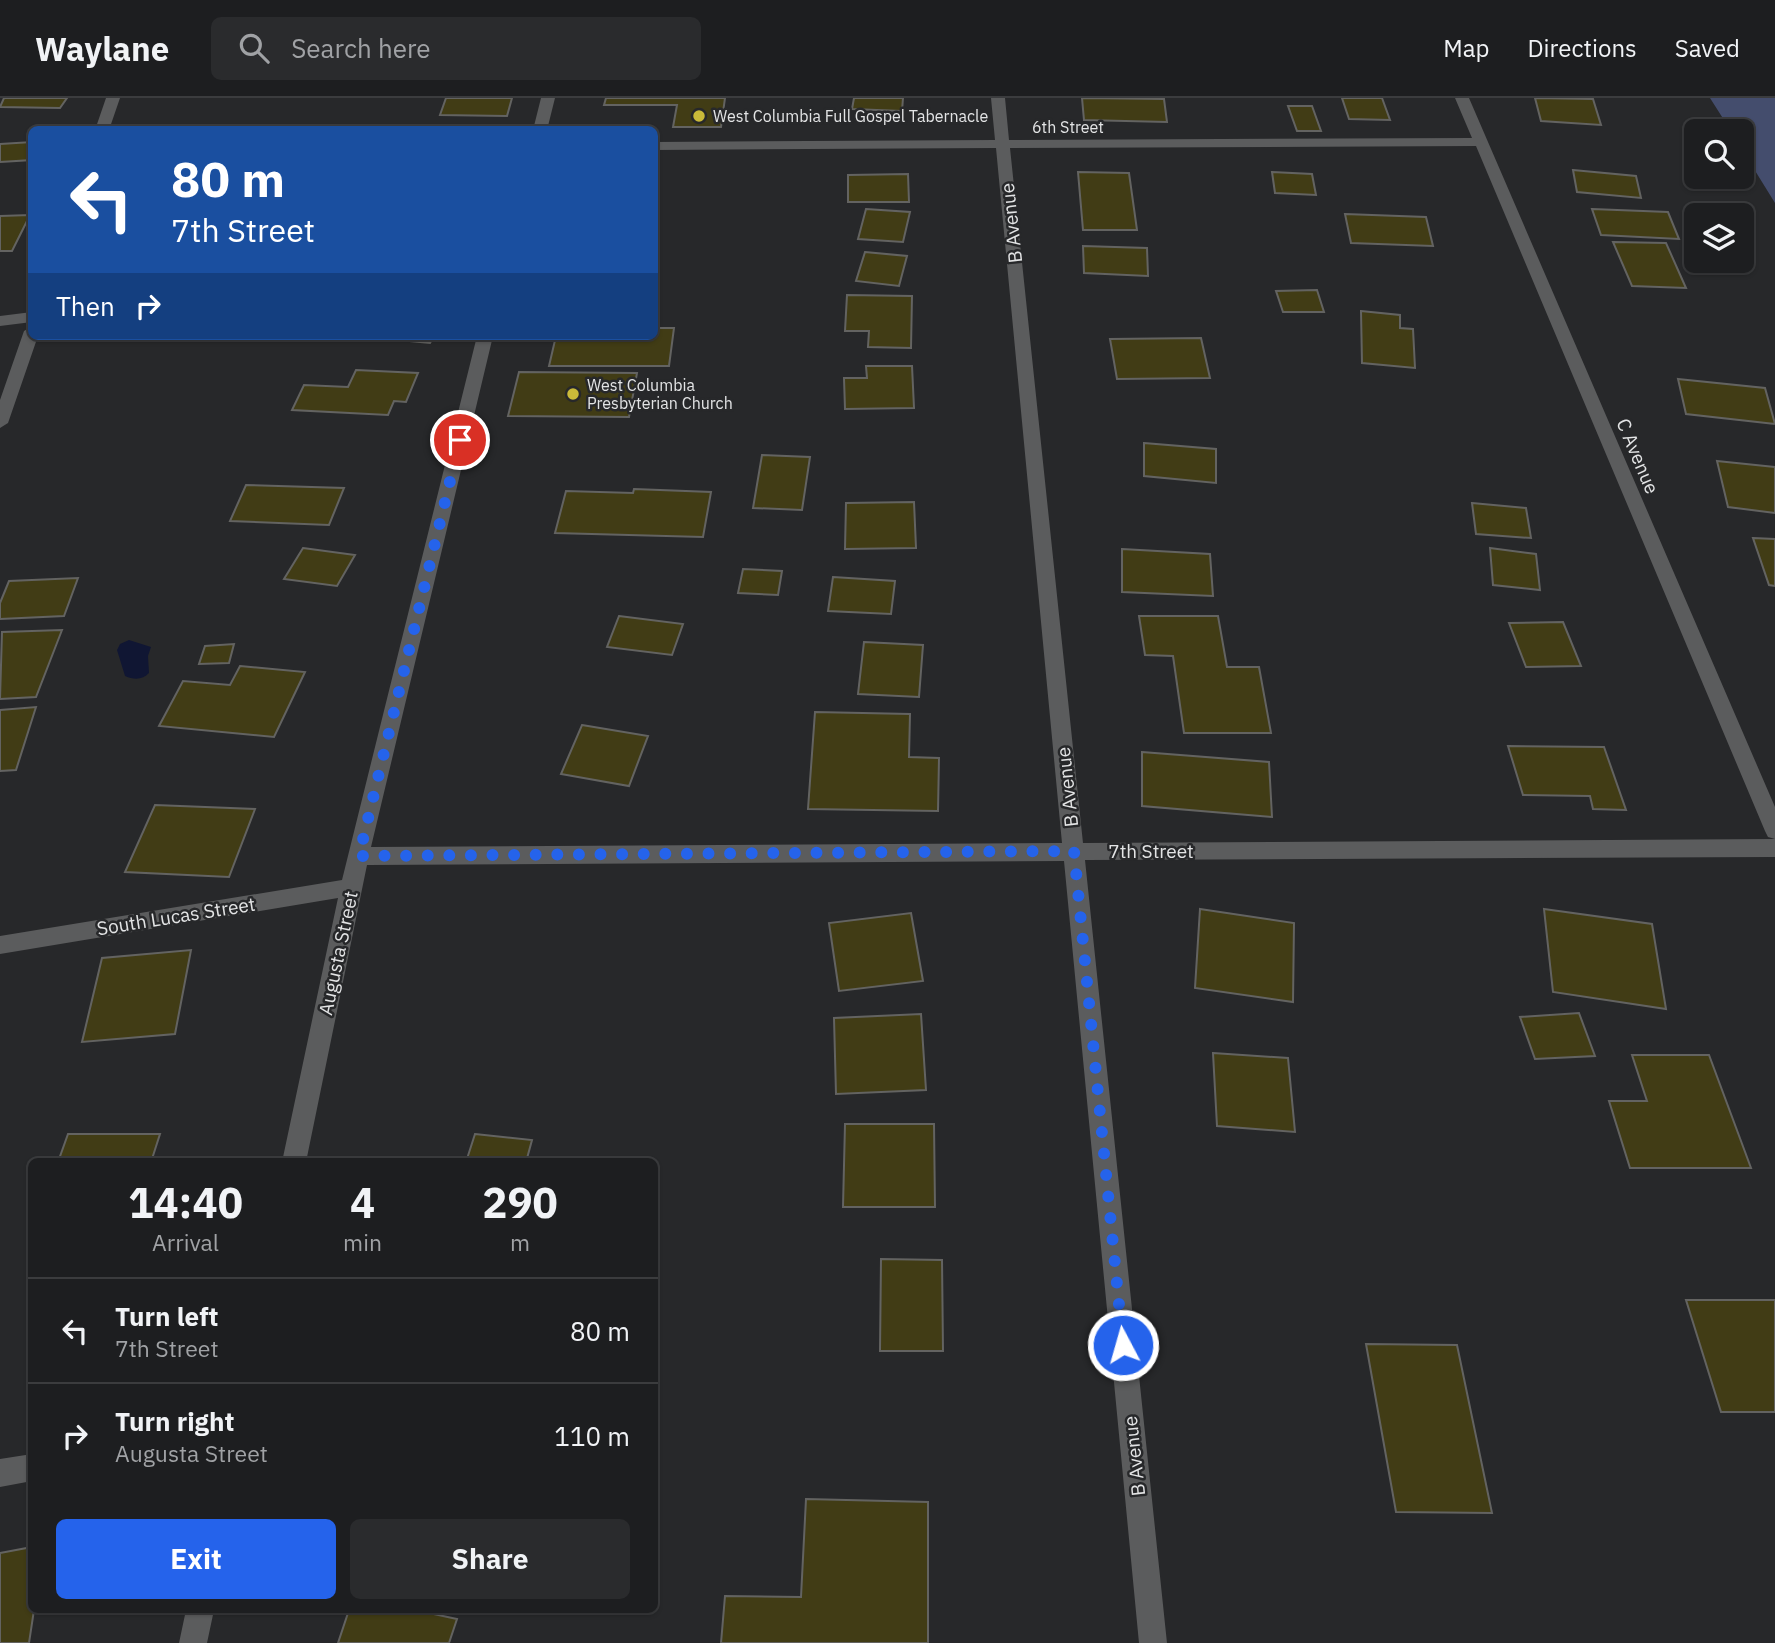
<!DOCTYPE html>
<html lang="en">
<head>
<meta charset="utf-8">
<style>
	:root { --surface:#1d1e20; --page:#2a2b2d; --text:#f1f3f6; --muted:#a0a2a5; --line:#3b3c3e; --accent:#2563eb }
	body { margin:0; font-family:"IBM Plex Sans",sans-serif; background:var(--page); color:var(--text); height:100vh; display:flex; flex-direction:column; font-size:26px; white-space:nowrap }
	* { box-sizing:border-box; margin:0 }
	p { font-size:23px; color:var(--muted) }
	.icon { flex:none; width:38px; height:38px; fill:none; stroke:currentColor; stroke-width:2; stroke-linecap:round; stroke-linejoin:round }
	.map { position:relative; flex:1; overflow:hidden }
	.side { position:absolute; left:28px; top:1060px; width:630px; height:455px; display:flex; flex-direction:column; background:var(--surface); border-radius:10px; box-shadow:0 2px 5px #0004,0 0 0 2px var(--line) }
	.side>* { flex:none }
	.banner { position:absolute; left:28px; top:28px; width:630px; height:214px; border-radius:10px; box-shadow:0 2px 5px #0004,0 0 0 2px var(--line); background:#1a4fa0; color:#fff; overflow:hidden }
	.fabs { position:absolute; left:1684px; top:21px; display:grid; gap:14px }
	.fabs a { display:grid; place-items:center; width:70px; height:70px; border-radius:10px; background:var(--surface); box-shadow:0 2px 5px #0004,0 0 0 2px var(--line); font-size:35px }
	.pin { position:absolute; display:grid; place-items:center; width:60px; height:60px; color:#fff; margin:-30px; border:4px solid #fff; border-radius:50%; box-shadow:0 2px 7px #0007 }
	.me { position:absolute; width:77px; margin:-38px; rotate:354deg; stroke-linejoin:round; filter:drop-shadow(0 0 5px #0008) }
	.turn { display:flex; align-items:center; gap:24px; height:147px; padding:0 28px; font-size:32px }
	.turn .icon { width:91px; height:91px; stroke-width:2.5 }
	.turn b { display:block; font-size:49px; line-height:60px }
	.then { display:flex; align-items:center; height:66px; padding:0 28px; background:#0003; gap:14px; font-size:26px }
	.eta { display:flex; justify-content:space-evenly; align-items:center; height:119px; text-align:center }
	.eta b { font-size:42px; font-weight:700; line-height:49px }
	.primary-button { display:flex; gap:14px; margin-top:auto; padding:14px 28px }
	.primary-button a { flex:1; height:80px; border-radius:10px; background:var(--accent); color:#fff; font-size:28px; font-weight:700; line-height:80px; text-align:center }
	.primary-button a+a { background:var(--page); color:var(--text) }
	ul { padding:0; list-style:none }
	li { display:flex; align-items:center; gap:21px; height:105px; padding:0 28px; border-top:2px solid var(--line) }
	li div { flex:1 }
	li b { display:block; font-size:26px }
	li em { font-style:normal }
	header { display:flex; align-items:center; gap:42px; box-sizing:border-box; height:98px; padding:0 35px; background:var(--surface); border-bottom:2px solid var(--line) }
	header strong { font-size:33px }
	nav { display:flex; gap:38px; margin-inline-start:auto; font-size:24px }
	.search { width:490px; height:63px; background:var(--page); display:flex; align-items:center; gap:18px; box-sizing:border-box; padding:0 24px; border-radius:10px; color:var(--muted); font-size:26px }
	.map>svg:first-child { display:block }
</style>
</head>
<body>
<header>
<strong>Waylane</strong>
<div class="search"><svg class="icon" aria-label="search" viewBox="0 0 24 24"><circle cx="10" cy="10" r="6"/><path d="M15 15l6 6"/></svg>Search here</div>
<nav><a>Map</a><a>Directions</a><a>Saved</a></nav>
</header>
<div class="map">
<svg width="1775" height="1545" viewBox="0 0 1775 1545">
	<rect width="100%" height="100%" fill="#27282a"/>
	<path fill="#444d6d" d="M1710,0h65v105l-34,-55v-17h-10z"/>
	<path fill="#101633" d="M129,542l22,7 -3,9 1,17c-6,7 -15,7 -24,3l-8,-26 3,-6z"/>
	<path fill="#413c15" stroke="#636361" stroke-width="2" d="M4,0h63l-7,10 -60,-1z
		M446,0h66l-5,18 -67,-1z
		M606,0h119l-4,29h-48l4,-22h-73z
		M854,0h49l-1,13 -50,-2z
		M1082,0l82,1 3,23 -83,-2z
		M1342,0h40l8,22 -41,-1z
		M1535,0l58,1 8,26 -60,-4z
		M1288,8h24l9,25h-24z
		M32,44v18l-32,2v-18z
		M1573,72l63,6 5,22 -64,-6z
		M1078,74l51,1 8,57h-54z
		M1272,74l40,2 4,21 -41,-2z
		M908,76l1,28h-61v-27z
		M866,111l44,3 -7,30 -45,-3z
		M1592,111l76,3 11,27 -78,-4z
		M1345,116l81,3 7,29 -82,-3z
		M30,117l-18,36h-12v-35z
		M1613,144l53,1 20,45 -54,-2z
		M1083,148l64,2 1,28 -64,-3z
		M865,154l42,4 -8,30 -43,-5z
		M1317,192l7,22h-41l-7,-21z
		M847,197l65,1 -1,52 -43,-1 1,-16h-24z
		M1361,213l39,4v13l13,1 2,39 -53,-5z
		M654,230h20l-5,38h-120l7,-30h98z
		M356,238h78l-4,7z
		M1201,240l9,40 -93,1 -7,-40z
		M866,268h46l2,42 -69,1 -1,-31h23z
		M356,272l62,3 -12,29 -12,-1 -6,14 -96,-5 12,-25 44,2z
		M519,274l118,1 -8,44 -121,-1z
		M1678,281l87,9 10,36 -89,-10z
		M1144,345l72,6v34l-72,-7z
		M762,357l48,2 -8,53 -49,-2z
		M1717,363l58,6v46l-47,-6z
		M246,387l98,3 -15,37 -99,-4z
		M634,391l77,3 -8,45 -148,-4 11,-42 67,2z
		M914,404l2,46 -71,1 1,-46z
		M1472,405l54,5 5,30 -55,-4z
		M1753,440l22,1v47l-6,-1z
		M303,450l52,7 -18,31 -53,-7z
		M1490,450l46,6 4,36 -47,-5z
		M1122,451l88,5 3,42 -91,-4z
		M743,471l39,2 -4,24 -40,-2z
		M833,479l62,4 -4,33 -63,-3z
		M78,480l-14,38 -64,3v-16l9,-22z
		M619,518l64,8 -11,31 -65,-8z
		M1139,518h79l9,51h32l12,66h-87l-11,-77 -28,-1z
		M1563,524l18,44 -55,1 -17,-44z
		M62,532l-26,67 -36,2 2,-67z
		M864,544l59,3 -4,52 -61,-3z
		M234,546l-5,19 -30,1 6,-18z
		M240,568l65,6 -31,65 -115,-11 24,-45 47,4z
		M36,609l-20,63 -16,1v-61z
		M815,614l95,2 -1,43 30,1 -1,53 -130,-2z
		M582,627l66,11 -19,50 -68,-12z
		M1508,648l96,1 22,63 -33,-1 -3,-13 -67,-1z
		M1142,654l127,10 3,55 -130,-11z
		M155,707l100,4 -26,68 -104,-5z
		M1200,811l94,14 -1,79 -98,-14z
		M1544,811l108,15 14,85 -113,-17z
		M911,815l12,68 -84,10 -10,-68z
		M191,852l-16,84 -93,8 20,-84z
		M1579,915l16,43 -60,3 -15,-42z
		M921,916l5,76 -90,4 -2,-76z
		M1213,955l75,5 7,74 -78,-6z
		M1632,957h77l42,113h-121l-21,-67h38z
		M845,1026h89l1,83h-92z
		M68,1036h92l-9,28h-93z
		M475,1036l57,6 -6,22h-60z
		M881,1161l61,1 1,91h-63z
		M1686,1202h89v112h-54z
		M1366,1246l91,1 35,168 -96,-1z
		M806,1401l122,3v141h-207l4,-47 76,1z
		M32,1449l2,63 -5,33h-29v-90z
		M349,1512h66l42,9 -8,24h-111z"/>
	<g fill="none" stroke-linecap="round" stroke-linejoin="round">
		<path fill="#5b5c5d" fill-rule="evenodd" d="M32,1356v27l-32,6v-28z"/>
		<path fill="#5b5c5d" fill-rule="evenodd" d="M106,0h14l-11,32h-14z
			M541,0h14l-8,32h-14z
			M991,0h14l4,42 463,-2 -17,-40h14l306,709v32l-7,-2 -3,-6 -289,-685 -466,2 73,695 692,-4v18l-690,3 82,783h-28l-75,-782 -697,4 -61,297h-24l56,-264 -338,56v-18l342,-56 135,-544h16l-122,511 691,-4 -66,-695 -342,2v-8l341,-2z
			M32,214v10l-32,4v-10z
			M32,228v10h6l-30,87 -8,5v-28l24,-69z
			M186,1512h28l-7,33h-28z"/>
	</g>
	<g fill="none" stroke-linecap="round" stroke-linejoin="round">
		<path stroke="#2563eb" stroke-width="12" stroke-dasharray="0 21.6" d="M460,342l-101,416 715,-5 49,494"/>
	</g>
	<g fill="#caba39" stroke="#27282a" stroke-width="2.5">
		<circle cx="699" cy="18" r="7"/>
		<circle cx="573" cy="296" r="7"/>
	</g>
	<g text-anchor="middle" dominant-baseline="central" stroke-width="5" stroke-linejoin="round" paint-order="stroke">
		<g font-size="16" fill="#e3e4e5" stroke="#27282a" text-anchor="start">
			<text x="713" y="18">West Columbia Full Gospel Tabernacle</text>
			<text x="587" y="287">West Columbia<tspan x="587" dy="18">Presbyterian Church</tspan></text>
		</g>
		<g font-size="16" fill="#e3e4e5" stroke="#27282a">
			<text x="1068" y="29">6th Street</text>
		</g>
		<g font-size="19" fill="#e3e4e5" stroke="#27282a">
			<text transform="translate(1011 125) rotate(-96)">B Avenue</text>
			<text transform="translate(1638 358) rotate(67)">C Avenue</text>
			<text transform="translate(1067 689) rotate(-96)">B Avenue</text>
			<text x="1151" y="753">7th Street</text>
			<text transform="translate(176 818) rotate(-9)">South Lucas Street</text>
			<text transform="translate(338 855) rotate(-78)">Augusta Street</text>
			<text transform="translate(1134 1358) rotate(-96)">B Avenue</text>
		</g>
	</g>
</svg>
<div class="fabs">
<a><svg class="icon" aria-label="search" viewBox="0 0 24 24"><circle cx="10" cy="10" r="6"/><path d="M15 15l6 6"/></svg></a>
<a><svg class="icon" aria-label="layers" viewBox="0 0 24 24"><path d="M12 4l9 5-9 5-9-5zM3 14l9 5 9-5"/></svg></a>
</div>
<div class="pin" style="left:460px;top:342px;background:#d93025"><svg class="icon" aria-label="arrive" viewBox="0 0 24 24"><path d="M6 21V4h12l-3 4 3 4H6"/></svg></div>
<svg class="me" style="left:1123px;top:1247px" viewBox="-20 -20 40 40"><circle r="17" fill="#2563eb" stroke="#fff" stroke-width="3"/><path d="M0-11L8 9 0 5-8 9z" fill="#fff"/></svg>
<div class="banner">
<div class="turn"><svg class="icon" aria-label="left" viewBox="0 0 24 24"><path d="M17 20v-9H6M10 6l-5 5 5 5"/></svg><div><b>80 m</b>7th Street</div></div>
<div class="then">Then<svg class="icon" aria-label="right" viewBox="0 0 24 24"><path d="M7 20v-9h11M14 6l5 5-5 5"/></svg></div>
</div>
<section class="side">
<div class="eta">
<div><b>14:40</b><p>Arrival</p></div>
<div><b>4</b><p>min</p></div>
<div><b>290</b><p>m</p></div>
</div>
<ul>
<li><svg class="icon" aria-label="left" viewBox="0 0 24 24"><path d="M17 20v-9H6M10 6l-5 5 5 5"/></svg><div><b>Turn left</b><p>7th Street</p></div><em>80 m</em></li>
<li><svg class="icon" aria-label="right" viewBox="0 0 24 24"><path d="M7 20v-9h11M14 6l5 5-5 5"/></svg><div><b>Turn right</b><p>Augusta Street</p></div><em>110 m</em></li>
</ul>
<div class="primary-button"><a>Exit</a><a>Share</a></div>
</section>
</div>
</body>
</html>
